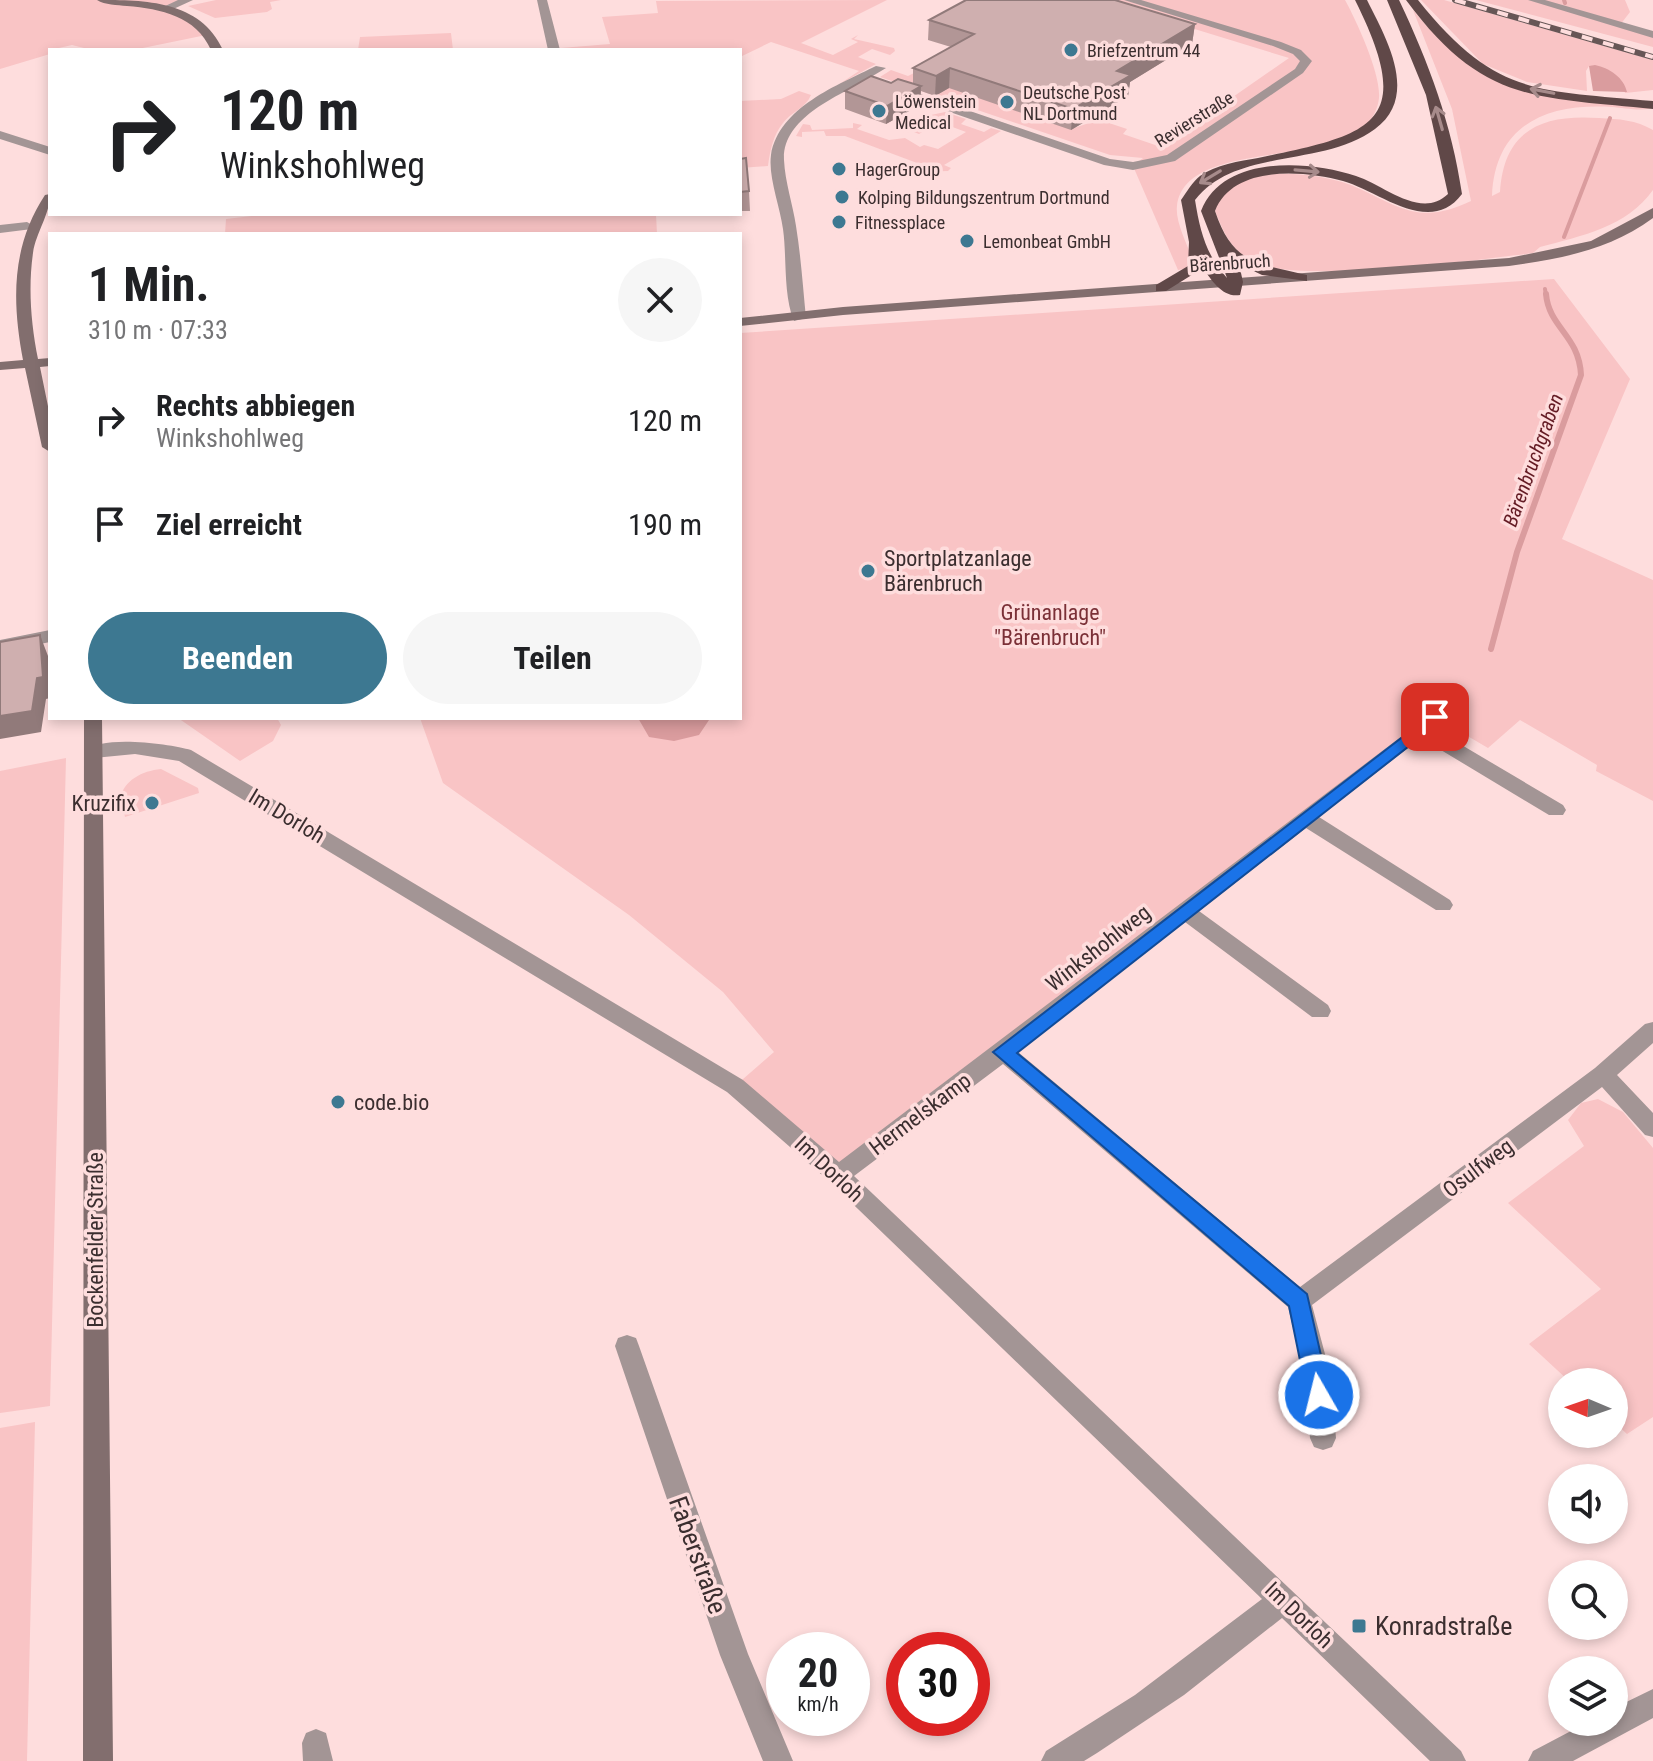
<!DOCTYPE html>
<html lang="de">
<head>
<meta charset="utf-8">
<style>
	:root { --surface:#fff; --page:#f6f6f6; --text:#202124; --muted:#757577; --accent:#3d7891 }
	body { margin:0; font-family:"Roboto Condensed",sans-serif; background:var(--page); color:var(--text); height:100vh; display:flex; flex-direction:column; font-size:30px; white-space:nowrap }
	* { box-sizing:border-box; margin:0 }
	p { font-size:26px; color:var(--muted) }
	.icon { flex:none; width:44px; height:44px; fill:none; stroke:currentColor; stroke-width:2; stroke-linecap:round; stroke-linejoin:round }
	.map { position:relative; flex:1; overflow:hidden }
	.details { position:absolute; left:48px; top:232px; width:694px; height:488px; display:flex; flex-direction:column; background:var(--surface); border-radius:0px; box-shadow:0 4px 12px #0003 }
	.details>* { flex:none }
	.banner { position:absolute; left:48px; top:48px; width:694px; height:168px; border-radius:0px; box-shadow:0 4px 12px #0003; background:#fff; color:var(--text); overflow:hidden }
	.needle { width:52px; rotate:272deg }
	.tools { position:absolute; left:1548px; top:1368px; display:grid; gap:16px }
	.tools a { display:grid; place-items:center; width:80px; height:80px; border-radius:50%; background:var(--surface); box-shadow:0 4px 12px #0003; font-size:40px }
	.speed { position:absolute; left:766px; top:1632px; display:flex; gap:16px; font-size:40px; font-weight:700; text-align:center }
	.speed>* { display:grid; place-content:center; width:104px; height:104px; border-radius:50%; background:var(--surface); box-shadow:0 4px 12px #0003; line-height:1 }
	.speed small { font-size:20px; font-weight:400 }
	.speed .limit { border:12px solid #d22; background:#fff; color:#111 }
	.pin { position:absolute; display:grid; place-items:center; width:68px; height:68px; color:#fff; margin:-34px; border-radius:16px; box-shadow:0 4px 12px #0006 }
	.me { position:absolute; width:88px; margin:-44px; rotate:352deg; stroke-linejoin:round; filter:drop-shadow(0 0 6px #0008) }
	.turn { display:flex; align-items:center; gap:28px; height:168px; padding:0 40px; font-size:36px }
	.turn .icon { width:104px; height:104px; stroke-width:2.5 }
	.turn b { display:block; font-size:56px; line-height:68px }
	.round { display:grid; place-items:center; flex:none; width:84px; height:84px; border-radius:42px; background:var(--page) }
	.summary { display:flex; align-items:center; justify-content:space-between; height:136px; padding:0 40px }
	h1 { font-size:48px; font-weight:700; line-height:60px }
	.primary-button { display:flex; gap:16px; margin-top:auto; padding:16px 40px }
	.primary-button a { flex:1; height:92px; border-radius:48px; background:var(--accent); color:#fff; font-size:32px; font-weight:700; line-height:92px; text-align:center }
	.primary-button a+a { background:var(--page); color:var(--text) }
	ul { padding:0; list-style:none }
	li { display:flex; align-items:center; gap:24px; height:104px; padding:0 40px }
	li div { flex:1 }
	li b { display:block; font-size:30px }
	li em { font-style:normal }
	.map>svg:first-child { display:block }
</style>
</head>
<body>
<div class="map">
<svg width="1653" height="1761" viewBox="0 0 1653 1761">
	<rect width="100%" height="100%" fill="#fedddd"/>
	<path fill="#f9c4c5" d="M0,0h188l-23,8 46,26 -78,16h-41l-20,-5 -22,5v4l-50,15z
		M216,0h65l-11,2 2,7 -5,3 -52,6 -27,-12z
		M887,0l-86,43 32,12 25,-13 -7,-3 7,-4 -4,4 40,9 1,3 -5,4 -18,-6 -14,8 18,7 -38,21 21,-14 -88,-29 -31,15v-7l-179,-2 49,-4 -8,-27 56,-4 -2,-12z
		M1100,0h245c12,22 36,74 34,98 -9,80 -193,32 -202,108 -2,15 10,38 15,52l-4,10 -10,2 -45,-104 10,-8 -33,-3 -230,-78 11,-7 17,6 8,-4 155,57 18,-6 -62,-21 4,-5 96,32 -4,5 38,13 128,-89z
		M1421,0h23l209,60v30l-28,3c-3,-18 -18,-22 -36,-27l-3,5 1,20 -60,-9 -44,-18z
		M1476,0h149l5,12 -10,13 33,10v12z
		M1413,10c75,92 132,83 240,97 -7,5 -29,1 -41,0 -65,-4 -117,17 -120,89l8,-4c4,-63 43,-78 99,-74 20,1 37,2 54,12v60c-26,37 -72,46 -113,57l-7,6c-55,7 -236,31 -279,9 -23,-11 -30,-29 -39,-51 13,-48 91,-40 127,-29 24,7 45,23 69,29 23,5 40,-1 60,-10l-19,-92z
		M451,33l2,17h-95l2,-13z
		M799,91l12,4c-5,13 -20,17 -28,28 -10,12 -13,28 -15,43l-28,2v-67l41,-2z
		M945,112l21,7 -5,5 23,8 7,-4 10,3 -57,34 7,3 -3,3 -28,1 -3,-9 -72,-27h-19l-2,-5 -22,1v5l-6,-1 7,-12 7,1 2,5 41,-2v-5l9,2 -5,4 32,11 16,-2 15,9 4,-2 14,4 28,-17 -27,-10 -20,12 -5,-2 24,-14 -7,-3z
		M269,214h387l1,20h-432l1,-15z
		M1554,279l76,100 -68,160 91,41v221l-57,-30 1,-6 -77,-45 -32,28 -53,-31 -597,458 -103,-89 39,-34 -51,-60 -94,-77 -186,-132 -23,-65h320v-385z
		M178,718h99l4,7 -8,16 -33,20z
		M66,758l-16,648 -50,7v-642z
		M161,769l37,19 1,5 -74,24c-1,-7 -6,-12 -5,-18 4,-19 22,-28 41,-30z
		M1598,1099l25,13 30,36v269l-26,17 -13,-12v-40h-44l-41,-38 72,-55 -93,-86 76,-57 -16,-26 13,-17z
		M35,1422l-8,339h-27v-333z"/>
	<path fill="#da9c9e" d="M1595,65c15,3 29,13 32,27l-34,-1 -4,-25z
		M638,718h70l1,2 -10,15 -25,6 -25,-4z"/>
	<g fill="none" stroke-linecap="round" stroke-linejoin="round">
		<path stroke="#da9c9e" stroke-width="4" d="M1564,0l1,3
			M1564,237l46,-119
			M1545,289l1,7"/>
		<path stroke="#da9c9e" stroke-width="6" d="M1491,649l26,-97 64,-177c-2,-40 -32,-47 -35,-81"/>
		<path fill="#a39595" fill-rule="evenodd" d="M178,0h15l-24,11 -10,-2z
			M537,0h10l13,50h-12z
			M1124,0h17l140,42 20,8 11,11 -9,12 -128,88 -42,9 -29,-5 -241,-83c-30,16 -81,38 -79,78 1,22 9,45 12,66 5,31 7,62 10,92l-12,3c-11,-26 -7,-64 -11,-92 -3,-23 -15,-52 -12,-74 8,-48 67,-70 105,-89l10,2 -15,9 239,82 23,3 34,-7 128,-86 5,-8 -7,-7 -20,-8z
			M1528,0h17l108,31v7z
			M0,131l50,16v8l-50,-16z
			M27,222l7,4 -2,3 -32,4v-8z
			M50,630v12l-50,10v-12z
			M1435,711l9,6 -11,11 130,77 3,5 -3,5h-14l-128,-77 -102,79 131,83 3,5 -3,5h-14l-130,-82 -107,83 129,94 3,6 -3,6h-16l-127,-95 -167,130 282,235 295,-219 50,-44 8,-2v21l-36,32 36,38v24l-8,-2 -43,-48 -290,218 18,68 6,65 -4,9 -9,3 -9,-3 -4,-9 -6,-65 -16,-66 -285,-243 -149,112 607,575 5,10h-36l-148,-143 -98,77 -87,58 -13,8h-43l5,-10 89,-56 127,-96 -432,-417 -103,-90 -548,-331 -44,-7 -41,4 -9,-6c14,-18 85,-8 106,-2l552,330 96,82z
			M627,1335l9,3 3,8 109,308 45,107h-30l-43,-106 -105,-309 3,-8z
			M1653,1689v29l-80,43h-45l5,-10 55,-29h26v-14z
			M316,1729l10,4 7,28h-30l-1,-18 4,-10z"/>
		<path fill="#826e6e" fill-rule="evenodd" d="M97,0c48,0 103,0 126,50h-12c-15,-34 -50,-41 -84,-44 -10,-1 -22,-1 -30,-6z
			M50,194c0,21 -14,38 -17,59 -5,35 -2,71 5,106l12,-1v8l-10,1 10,49v36l-8,-5 -17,-79 -25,2v-8l23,-2c-11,-59 -12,-113 22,-165z
			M1653,208v10c-43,32 -93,41 -144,48l-666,49 -103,11v-8l103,-11 666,-49 82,-17z
			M84,718h18l11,1043h-30z"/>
		<path fill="#604848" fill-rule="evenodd" d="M1355,0h12c19,38 53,96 8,129 -52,39 -139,18 -180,71 5,31 11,55 32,78l-26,-67c22,-56 106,-51 155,-35 28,9 65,44 92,18l-22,-99 -39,-95h12c30,63 53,125 63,194 -32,43 -83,-3 -119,-13 -41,-11 -110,-16 -128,30 18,54 43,52 92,64v6l-45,-6 -23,-11 4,18 -3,13c-17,3 -28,-14 -37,-27l-37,23h-10v-6l32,-19 1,-24 -8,-42c5,-7 12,-19 19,-24 15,-11 40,-15 58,-18 116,-24 159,-34 97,-158z
			M1406,0h12c78,97 119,90 235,101v8c-118,-12 -171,-6 -247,-109z"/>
		<defs>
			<path id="rail" d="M1455,0l198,57"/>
		</defs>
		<use href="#rail" stroke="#675656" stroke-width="6"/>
		<use href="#rail" stroke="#fedddd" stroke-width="4" stroke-dasharray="11" stroke-linecap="butt"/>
	</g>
	<path fill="#b29696" d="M929,20l266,4 -3,20 -62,38 -2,14 -57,34 -122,-42 -14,8 -14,-5 -1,14 -34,19 -41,-15v-18l46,-8 22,1v-16l38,-21 -23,-7z
		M740,159l9,32 1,20h-10z"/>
	<path fill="#917a7a" d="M1195,24l-3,20 -62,38 -2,14 -57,34 2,-21 44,-38z
		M950,68l-1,20 -14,8 1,-20z
		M921,86l-1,19 -34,19 1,-18z
		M40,635l8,21 2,21v21l-4,1 -5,33 -41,7v-23z"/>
	<path fill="#cfafaf" stroke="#917a7a" stroke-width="2" d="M966,0h149l80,24 -78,47 14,4 -58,34 -123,-41 -14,8 -23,-8 61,-34 -45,-14z
		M871,76l20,7 7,-4 23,7 -34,20 -42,-15z
		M746,158l3,33 -9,1v-33z
		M40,635l3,42 -6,1 -5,33 -32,5v-74z"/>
	<defs><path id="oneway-shaft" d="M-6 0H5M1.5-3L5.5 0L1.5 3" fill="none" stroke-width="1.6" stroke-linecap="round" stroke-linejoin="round" transform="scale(2)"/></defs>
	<g stroke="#a78b8b">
		<use href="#oneway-shaft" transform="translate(1542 91) rotate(-169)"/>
		<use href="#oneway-shaft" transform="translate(1439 118) rotate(-106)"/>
		<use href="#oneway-shaft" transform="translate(1307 171) rotate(5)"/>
		<use href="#oneway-shaft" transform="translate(1210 177) rotate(149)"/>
	</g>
	<path fill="#1a73e8" stroke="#114b97" stroke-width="2" d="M1435,712l6,1v8l-424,332 290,241 23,101 -3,7 -8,3 -9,-3 -3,-7 -18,-89 -296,-254z"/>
	<g fill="#3d7891" stroke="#fedddd" stroke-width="3">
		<circle cx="1071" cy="50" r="8"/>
		<circle cx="1007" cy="102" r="8"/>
		<circle cx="879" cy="111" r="8"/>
		<circle cx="839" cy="169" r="8"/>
		<circle cx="842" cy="197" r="8"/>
		<circle cx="839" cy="222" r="8"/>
		<circle cx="967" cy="241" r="8"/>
		<circle cx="868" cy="571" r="8"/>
		<circle cx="152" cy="803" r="8"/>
		<circle cx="338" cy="1102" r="8"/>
		<rect x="1351" y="1618" width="16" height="16" rx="4"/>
	</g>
	<g text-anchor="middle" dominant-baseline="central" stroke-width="7" stroke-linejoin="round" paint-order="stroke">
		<g font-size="18" fill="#3b2e2f" stroke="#fedddd" text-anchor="start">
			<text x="1087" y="50">Briefzentrum 44</text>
			<text x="1023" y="92">Deutsche Post<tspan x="1023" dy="21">NL Dortmund</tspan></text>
			<text x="895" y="101">Löwenstein<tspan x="895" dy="21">Medical</tspan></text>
			<text x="855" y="169">HagerGroup</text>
			<text x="858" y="197">Kolping Bildungszentrum Dortmund</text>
			<text x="855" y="222">Fitnessplace</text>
			<text x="983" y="241">Lemonbeat GmbH</text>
		</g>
		<g font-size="18" fill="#3b2e2f" stroke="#fedddd">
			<text transform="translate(1194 119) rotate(-32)">Revierstraße</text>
			<text transform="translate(1230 263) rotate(-4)">Bärenbruch</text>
		</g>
		<g font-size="20" font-style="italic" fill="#641b24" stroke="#fedddd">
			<text transform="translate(1533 460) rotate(-70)">Bärenbruchgraben</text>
		</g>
		<g font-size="22" fill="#3b2e2f" stroke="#fedddd" text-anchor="start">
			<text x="884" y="558">Sportplatzanlage<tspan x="884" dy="25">Bärenbruch</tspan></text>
			<text x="136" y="803" text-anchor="end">Kruzifix</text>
			<text x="354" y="1102">code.bio</text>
		</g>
		<g font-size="22" fill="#7b3037" stroke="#fedddd">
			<text x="1050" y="612">Grünanlage<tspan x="1050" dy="25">"Bärenbruch"</tspan></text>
		</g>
		<g font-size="22" fill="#3b2e2f" stroke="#fedddd">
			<text transform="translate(287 816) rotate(31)">Im Dorloh</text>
			<text transform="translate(1098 948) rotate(-38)">Winkshohlweg</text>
			<text transform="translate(920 1114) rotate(-37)">Hermelskamp</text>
			<text transform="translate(1478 1168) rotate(-37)">Osulfweg</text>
			<text transform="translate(829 1169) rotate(43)">Im Dorloh</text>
			<text transform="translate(95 1240) rotate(-90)">Bockenfelder Straße</text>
			<text transform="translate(1299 1615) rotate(44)">Im Dorloh</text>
		</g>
		<g font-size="26" fill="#3b2e2f" stroke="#fedddd">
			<text transform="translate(698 1555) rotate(70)">Faberstraße</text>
		</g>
		<g font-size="26" fill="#3b2e2f" stroke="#fedddd" text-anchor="start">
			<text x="1375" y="1626">Konradstraße</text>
		</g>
	</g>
</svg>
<div class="tools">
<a><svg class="needle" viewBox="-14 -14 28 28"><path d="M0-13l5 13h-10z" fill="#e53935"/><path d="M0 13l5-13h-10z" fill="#757577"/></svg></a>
<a><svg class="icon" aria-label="sound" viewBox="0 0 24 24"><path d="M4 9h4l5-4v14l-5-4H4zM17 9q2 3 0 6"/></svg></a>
<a><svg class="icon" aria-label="search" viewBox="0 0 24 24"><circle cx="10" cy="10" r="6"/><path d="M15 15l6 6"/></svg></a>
<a><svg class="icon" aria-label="layers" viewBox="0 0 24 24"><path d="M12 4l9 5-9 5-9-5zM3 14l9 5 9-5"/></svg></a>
</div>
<div class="speed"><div>20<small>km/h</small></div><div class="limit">30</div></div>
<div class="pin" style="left:1435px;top:717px;background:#d93025"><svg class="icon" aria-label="arrive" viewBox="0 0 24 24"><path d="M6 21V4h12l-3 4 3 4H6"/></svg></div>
<svg class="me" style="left:1319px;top:1395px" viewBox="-20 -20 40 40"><circle r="17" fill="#1a73e8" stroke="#fff" stroke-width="3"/><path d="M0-11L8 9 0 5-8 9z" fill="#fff"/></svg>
<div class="banner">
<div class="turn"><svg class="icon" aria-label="right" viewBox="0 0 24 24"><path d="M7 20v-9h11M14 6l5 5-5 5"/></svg><div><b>120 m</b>Winkshohlweg</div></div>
</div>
<section class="details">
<div class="summary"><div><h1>1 Min.</h1><p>310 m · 07:33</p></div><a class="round"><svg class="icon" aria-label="close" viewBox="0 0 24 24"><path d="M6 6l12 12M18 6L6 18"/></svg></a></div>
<ul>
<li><svg class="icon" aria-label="right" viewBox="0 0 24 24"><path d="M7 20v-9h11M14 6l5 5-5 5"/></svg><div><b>Rechts abbiegen</b><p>Winkshohlweg</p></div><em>120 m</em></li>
<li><svg class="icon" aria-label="arrive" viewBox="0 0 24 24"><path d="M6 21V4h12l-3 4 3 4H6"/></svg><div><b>Ziel erreicht</b></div><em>190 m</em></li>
</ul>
<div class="primary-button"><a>Beenden</a><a>Teilen</a></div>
</section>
</div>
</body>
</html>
